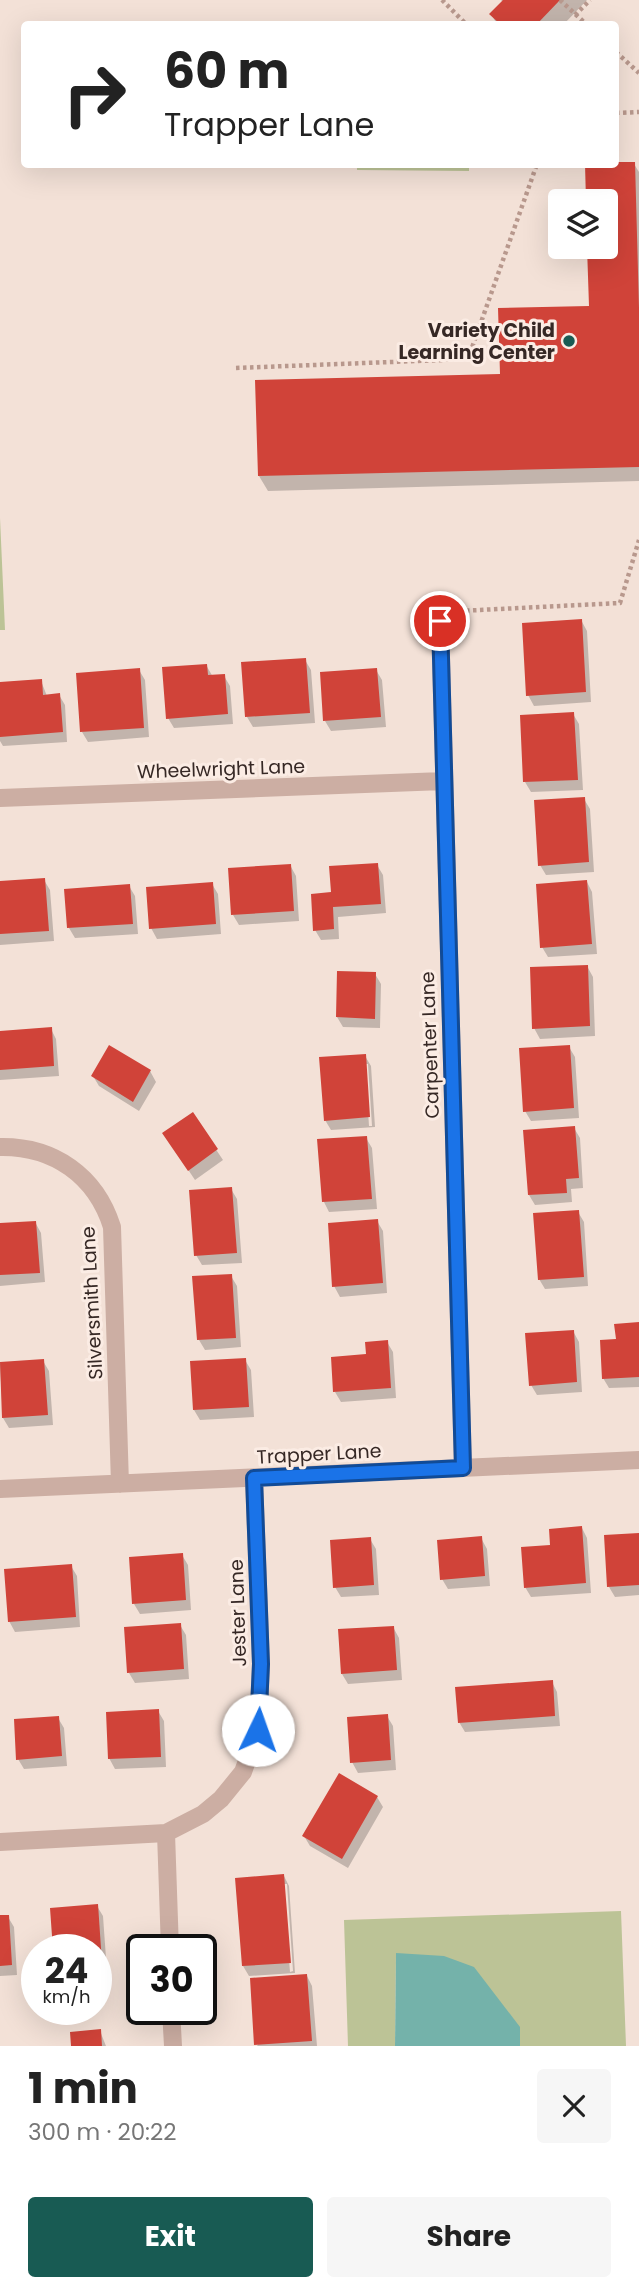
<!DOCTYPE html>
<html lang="en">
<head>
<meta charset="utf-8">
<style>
	:root { --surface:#fff; --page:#f6f6f6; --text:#222; --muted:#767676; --accent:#185b53 }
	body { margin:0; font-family:Poppins,sans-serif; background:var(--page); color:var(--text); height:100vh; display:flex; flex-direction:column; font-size:26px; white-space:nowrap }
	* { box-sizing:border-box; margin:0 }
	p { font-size:23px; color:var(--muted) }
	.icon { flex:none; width:38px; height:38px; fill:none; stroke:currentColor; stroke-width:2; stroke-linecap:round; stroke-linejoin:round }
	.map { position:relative; height:2046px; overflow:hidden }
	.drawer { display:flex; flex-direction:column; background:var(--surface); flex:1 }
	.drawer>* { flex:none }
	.top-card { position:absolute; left:21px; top:21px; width:598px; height:147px; border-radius:7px; box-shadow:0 7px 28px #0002; background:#fff; color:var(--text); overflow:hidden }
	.controls { position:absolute; left:548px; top:189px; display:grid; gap:14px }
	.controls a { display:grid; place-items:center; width:70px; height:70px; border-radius:7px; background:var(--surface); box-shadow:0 7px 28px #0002; font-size:35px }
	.speed { position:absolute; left:21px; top:1934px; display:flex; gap:14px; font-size:35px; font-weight:700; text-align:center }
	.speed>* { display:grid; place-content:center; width:91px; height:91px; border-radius:50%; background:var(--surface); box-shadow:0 7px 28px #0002; line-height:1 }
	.speed small { font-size:18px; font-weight:400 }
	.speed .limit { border:4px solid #111; border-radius:10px; background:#fff; color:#111 }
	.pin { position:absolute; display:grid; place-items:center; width:60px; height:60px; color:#fff; margin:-30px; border:4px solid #fff; border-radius:50%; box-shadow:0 2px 7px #0007 }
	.me { position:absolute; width:77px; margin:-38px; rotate:3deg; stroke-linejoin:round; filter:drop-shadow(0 0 5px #0008) }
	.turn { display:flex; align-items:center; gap:24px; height:147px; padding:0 28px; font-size:32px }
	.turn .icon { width:91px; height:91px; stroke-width:2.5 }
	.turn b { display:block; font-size:49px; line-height:60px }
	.round { display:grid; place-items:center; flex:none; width:74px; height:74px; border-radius:7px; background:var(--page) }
	.summary { display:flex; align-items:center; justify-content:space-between; height:119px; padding:0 28px }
	h1 { font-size:42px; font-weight:700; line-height:52px }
	.cta { display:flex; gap:14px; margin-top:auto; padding:14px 28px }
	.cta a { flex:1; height:80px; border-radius:7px; background:var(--accent); color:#fff; font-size:28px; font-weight:700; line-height:80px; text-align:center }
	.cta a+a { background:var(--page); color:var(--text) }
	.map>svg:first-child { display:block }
</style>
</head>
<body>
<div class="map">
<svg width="639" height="2046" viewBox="0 0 639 2046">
	<rect width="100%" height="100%" fill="#f3e1d7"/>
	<path fill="#bcc396" d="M357,165h112v6l-112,-1z
		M0,518l5,112h-5z
		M621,1911l5,135h-106l-1,-19 -123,-74 -1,93h-47l-4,-126z"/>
	<path fill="#74b2aa" d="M396,1953l48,3 30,11 46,60v19h-125z"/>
	<path fill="#0003" fill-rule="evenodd" d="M501,0h86l-23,24h-67l-6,-10 12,-12z
		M634,164l5,8v309l-371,10 -9,-15 243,-100 88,-68 -1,-61h17v-46h-18l-1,-36z
		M581,620l6,11 4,71 -57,4 -6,-11z
		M305,660l6,10 4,53 -62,4 -6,-10 -4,-53z
		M206,665l7,12 11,-1 6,10 3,38 -59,4 -6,-10z
		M139,670l6,10 4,57 -61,5 -6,-10z
		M376,670l6,10 4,47 -55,4 -6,-10z
		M41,681l6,15 12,-1 6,10 2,37 -64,4 -3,-5v-57z
		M573,714l6,10 4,66 -52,2 -6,-10z
		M584,799l6,10 4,63 -48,3 -6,-10z
		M290,865l6,11 3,45 -60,4 -6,-10z
		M377,865l6,10 3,38 -48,4 1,22 -18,1 -6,-10 18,-36z
		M44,880l6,10 4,51 -54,4v-62z
		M587,882l5,10 5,62 -49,3 -6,-10z
		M212,884l6,10 3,40 -64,5 -6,-11z
		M129,886l6,10 3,38 -63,4 -6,-10 -3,-38z
		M587,966l6,11 2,59 -55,3 -6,-11z
		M375,974l6,10 -1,44 -37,-1 -6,-10z
		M51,1029l5,10 3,37 -59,4v-48z
		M569,1047l6,10 4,61 -48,3 -6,-10z
		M365,1056l6,10 4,61 -44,3 -6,-10zM365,1064h3l4,62h-3z
		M150,1071l6,11 -17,29 -40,-25 -6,-10z
		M193,1115l30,45 -28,20 -24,-36z
		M574,1128l6,10 3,50 -12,1 1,13 -37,3 -6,-10z
		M366,1138l6,10 5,61 -48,3 -5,-10 -5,-61z
		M231,1189l6,10 5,64 -40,2 -6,-10z
		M578,1212l6,10 4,64 -43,3 -6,-10z
		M377,1221l6,10 4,62 -47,4 -6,-11z
		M35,1222l6,11 4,49 -45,4v-61z
		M231,1276l6,10 4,61 -36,3 -6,-10z
		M639,1324v63l-30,1 -6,-10 14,-37z
		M573,1331l6,11 3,50 -45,3 -6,-10z
		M387,1342l6,10 3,46 -55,4 -6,-10 32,-36z
		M245,1360l6,10 3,47 -54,3 -6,-10z
		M43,1361l6,10 4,54 -44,3 -6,-10 -3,-54z
		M582,1528l5,10 4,55 -60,4 -6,-10 27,-40z
		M639,1535v60l-24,2 -6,-10z
		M481,1538l6,11 3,37 -42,3 -6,-10z
		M370,1539l6,10 3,46 -38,2 -6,-10z
		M182,1555l6,10 3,45 -51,4 -6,-10z
		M71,1566l6,10 3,51 -65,5 -6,-11z
		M180,1625l6,10 3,44 -54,4 -6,-10z
		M393,1627l6,11 3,42 -54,4 -6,-10z
		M552,1682l5,10 3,34 -95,6 -6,-10z
		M158,1711l6,10 2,46 -51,2 -6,-11z
		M387,1716l6,10 3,44 -38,3 -6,-11z
		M58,1718l6,10 3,38 -43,3 -6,-10z
		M377,1797l6,10 -35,61 -38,-22 -6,-10z
		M284,1876l5,10 6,87 -46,3 -6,-10zM283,1884h4l6,87 -3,1z
		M97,1906l6,10 4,56 -11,1z
		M0,1917h8l6,10 3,48 -17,1z
		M307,1976l5,10 5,60h-60z
		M100,2031l6,15h-33z"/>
	<path fill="#d04339" d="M503,0h57l-23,24h-37l-11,-10z
		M616,162h19l4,146v159l-381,9 -3,-96 245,-6 -2,-66 91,-2 -2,-59h19v-46h-20l-1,-37h31z
		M582,619l4,73 -60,4 -4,-73z
		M306,658l4,55 -65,4 -4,-55z
		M207,664l1,11 17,-1 3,40 -62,5 -4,-52z
		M140,668l4,60 -64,4 -4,-59z
		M377,668l4,49 -58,4 -3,-49z
		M42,679l1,16 17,-2 3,39 -63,5v-55z
		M574,712l4,68 -55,2 -3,-67z
		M585,797l4,65 -51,4 -4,-66z
		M378,863l3,41 -48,3 1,22 -21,2 -2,-37 20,-2 -2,-26z
		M291,864l3,47 -63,4 -3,-47z
		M45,878l4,53 -49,3v-53z
		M587,880l5,64 -52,4 -4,-64z
		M213,882l3,42 -67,5 -3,-42z
		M130,884l3,40 -66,4 -3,-39z
		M588,965l2,61 -58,3 -2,-62z
		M337,971l39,1 -1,47 -39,-2z
		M52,1027l2,39 -54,4v-39z
		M109,1045l42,25 -18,32 -42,-26z
		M570,1045l4,63 -51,4 -4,-64z
		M366,1054l4,63 -46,4 -5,-64z
		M193,1112l25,37 -30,22 -26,-38z
		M575,1126l4,52 -13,1 1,14 -39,2 -5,-65z
		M367,1136l5,63 -50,3 -5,-63z
		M232,1187l5,66 -43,3 -5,-66z
		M579,1210l5,67 -46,3 -5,-67z
		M378,1219l5,64 -51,4 -4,-64z
		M36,1221l4,52 -40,2v-52z
		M232,1274l4,64 -39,2 -5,-64z
		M639,1322v55l-37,2 -2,-39 16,-1 -2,-15z
		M574,1330l3,52 -48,4 -4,-53z
		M388,1340l3,48 -58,4 -2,-35 35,-3 -1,-12z
		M246,1358l3,49 -56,3 -3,-49z
		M44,1359l4,56 -46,3 -2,-56z
		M582,1526l4,57 -62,5 -3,-41 29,-2 -1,-16z
		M639,1533v52l-32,2 -3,-52z
		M482,1536l3,40 -45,4 -3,-40z
		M371,1537l3,48 -41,3 -3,-48z
		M183,1553l3,47 -54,4 -3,-47z
		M72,1564l4,53 -68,5 -4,-53z
		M181,1623l3,46 -57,4 -3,-46z
		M394,1626l3,44 -56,4 -3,-45z
		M553,1680l2,36 -97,7 -3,-36z
		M159,1709l2,48 -53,2 -2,-47z
		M388,1714l3,46 -41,3 -3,-46z
		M59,1716l3,40 -46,4 -2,-41z
		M339,1773l39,23 -36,63 -40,-23z
		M284,1874l7,89 -49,3 -7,-88z
		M98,1904l4,59h-6v-13h-43l-3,-42z
		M0,1915h9l3,50 -12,1z
		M307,1974l5,67 -58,4 -4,-67z
		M101,2029l1,17h-31l-1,-14z"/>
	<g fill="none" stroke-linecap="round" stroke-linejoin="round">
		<path stroke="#b8988d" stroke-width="4.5" stroke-dasharray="3.5 3.5" stroke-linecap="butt" d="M442,0l24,24
			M560,0l26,24
			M575,15l15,-15
			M616,52l23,21
			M616,113l23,-1
			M236,368l232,-9 69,-195
			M459,611l161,-8 19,-63"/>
		<path stroke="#ccaea3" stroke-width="18" d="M440,621l23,847
			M0,798l443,-17
			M0,1147c54,-1 96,29 112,80l8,257
			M0,1489l639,-29
			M166,1833l4,117
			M0,1842l166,-9 37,-19 18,-15 22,-27 15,-42 3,-66 -7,-186
			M171,2009l2,37"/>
	</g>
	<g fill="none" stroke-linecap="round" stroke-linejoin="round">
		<defs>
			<path id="route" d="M258,1730l3,-66 -7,-186 209,-10 -23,-847"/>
		</defs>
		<use href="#route" stroke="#114b97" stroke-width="18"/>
		<use href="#route" stroke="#1a73e8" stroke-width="12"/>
	</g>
	<circle fill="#185b53" stroke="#fbece4" stroke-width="2.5" cx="569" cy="341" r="7"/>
	<g text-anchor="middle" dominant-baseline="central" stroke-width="6" stroke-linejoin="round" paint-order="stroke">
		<g font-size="19" font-weight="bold" fill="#362825" stroke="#fbece4" text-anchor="end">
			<text x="555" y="330">Variety Child<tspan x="555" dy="22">Learning Center</tspan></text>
		</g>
		<g font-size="19" fill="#362825" stroke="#fbece4">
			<text transform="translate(221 769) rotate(-2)">Wheelwright Lane</text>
			<text transform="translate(430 1045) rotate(-92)">Carpenter Lane</text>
			<text transform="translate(92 1303) rotate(-93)">Silversmith Lane</text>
			<text transform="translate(319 1454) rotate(-3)">Trapper Lane</text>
			<text transform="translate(238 1613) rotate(-92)">Jester Lane</text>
		</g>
	</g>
</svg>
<div class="controls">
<a><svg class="icon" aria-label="layers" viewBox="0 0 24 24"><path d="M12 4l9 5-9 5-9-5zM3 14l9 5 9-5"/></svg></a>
</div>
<div class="speed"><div>24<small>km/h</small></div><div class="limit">30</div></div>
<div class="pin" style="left:440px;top:621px;background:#d93025"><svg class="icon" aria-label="arrive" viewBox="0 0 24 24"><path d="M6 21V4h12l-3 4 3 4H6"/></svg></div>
<svg class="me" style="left:258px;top:1730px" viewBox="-20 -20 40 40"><circle r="19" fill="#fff"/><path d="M0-13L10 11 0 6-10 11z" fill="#1a73e8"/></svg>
<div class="top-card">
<div class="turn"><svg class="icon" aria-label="right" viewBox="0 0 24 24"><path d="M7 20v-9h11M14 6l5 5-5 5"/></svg><div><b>60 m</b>Trapper Lane</div></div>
</div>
</div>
<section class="drawer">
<div class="summary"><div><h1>1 min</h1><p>300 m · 20:22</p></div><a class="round"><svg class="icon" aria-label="close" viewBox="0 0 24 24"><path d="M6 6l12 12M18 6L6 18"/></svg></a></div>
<div class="cta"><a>Exit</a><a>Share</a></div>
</section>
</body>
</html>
